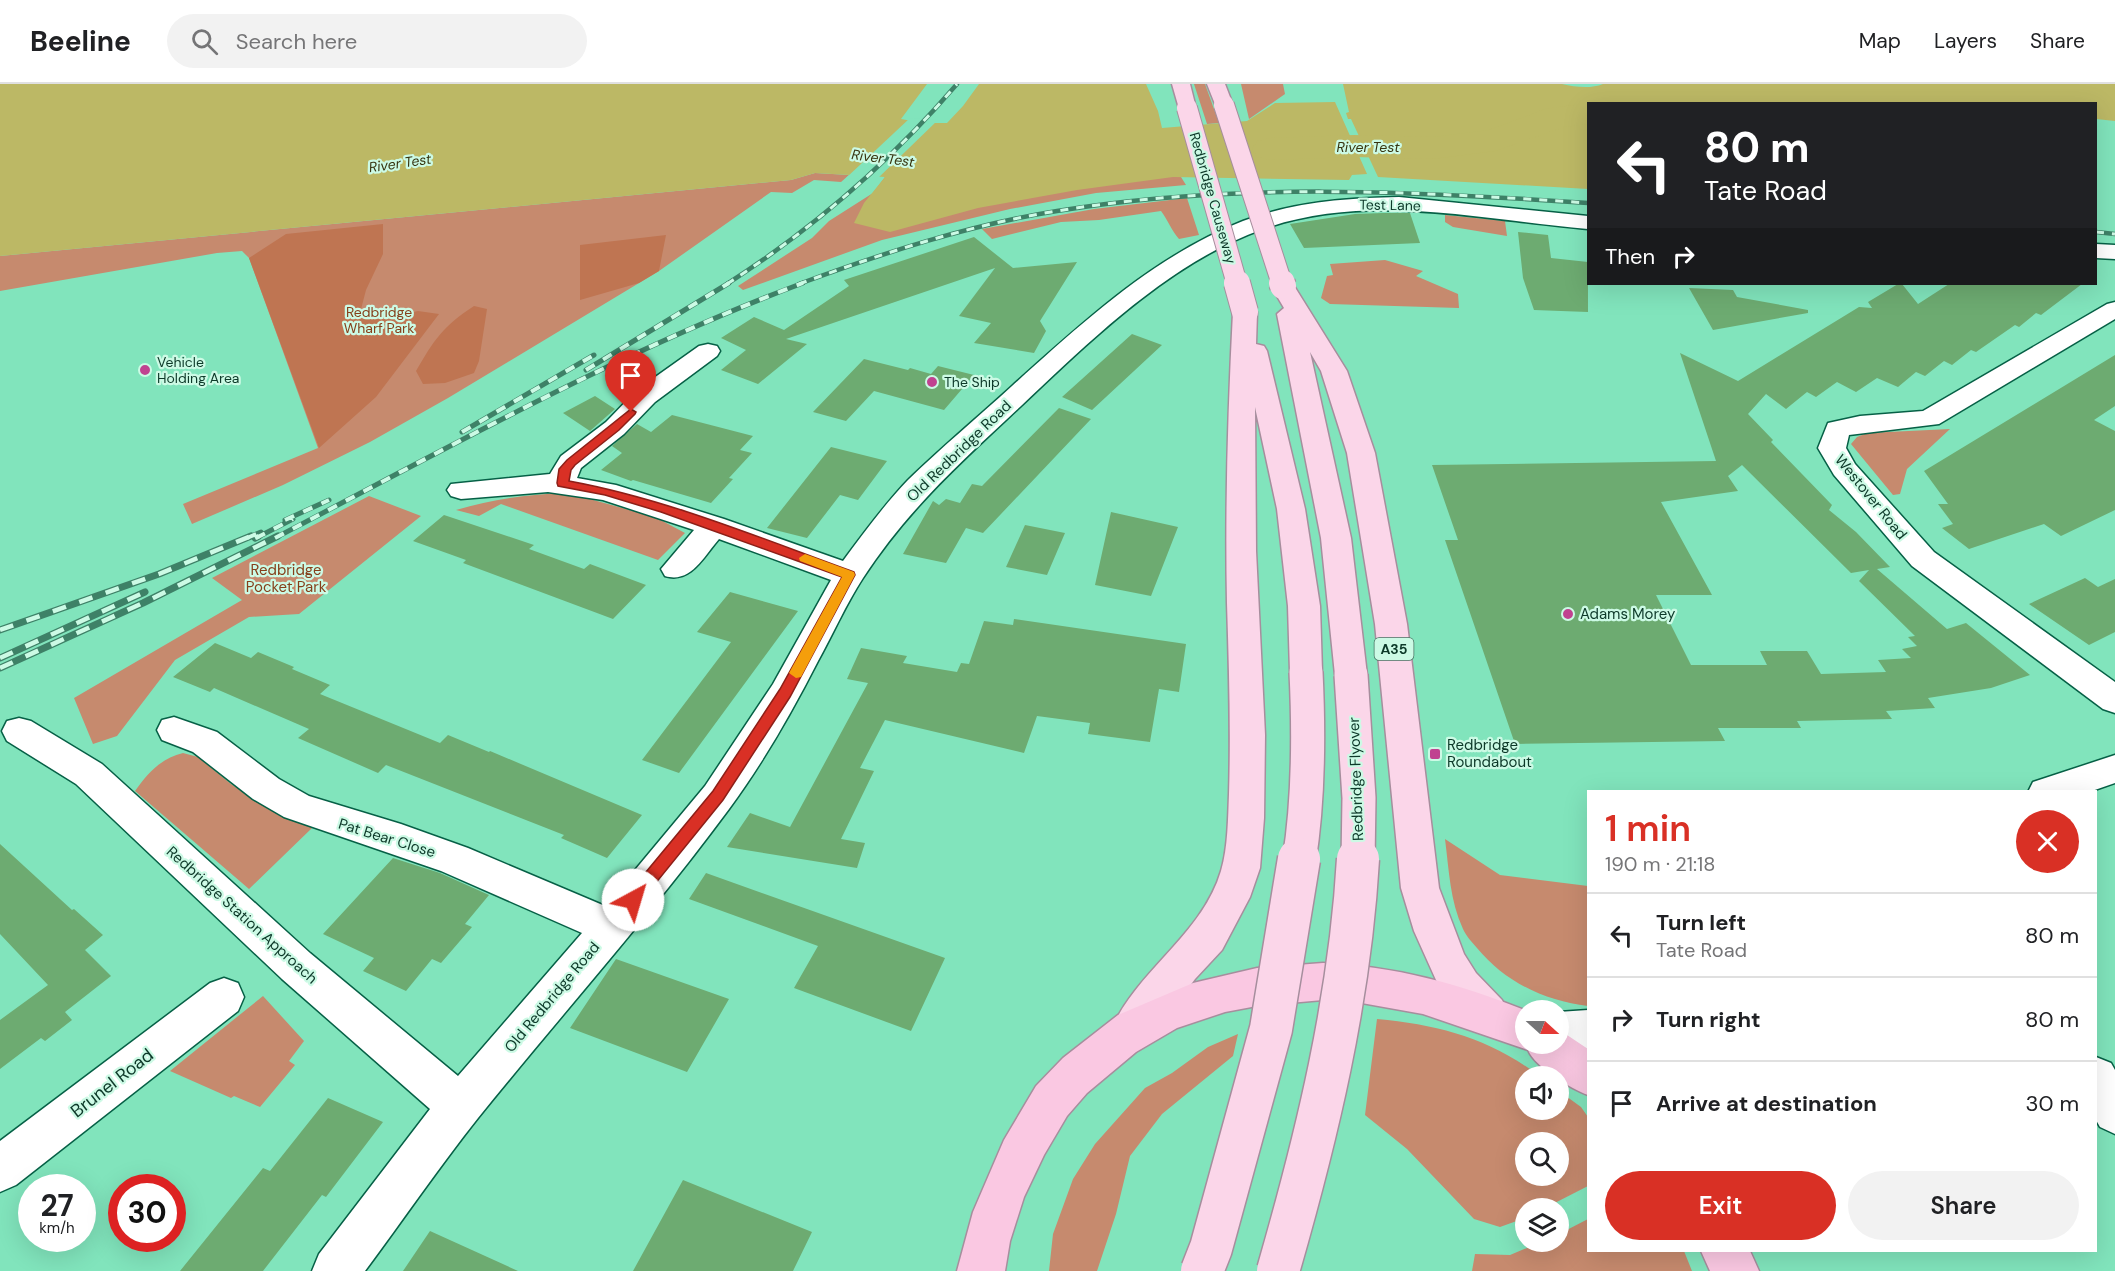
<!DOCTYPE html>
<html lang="en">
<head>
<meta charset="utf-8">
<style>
	:root { --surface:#fff; --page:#f2f2f2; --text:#202124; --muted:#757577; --line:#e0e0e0; --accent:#d93025 }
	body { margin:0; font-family:"DM Sans",sans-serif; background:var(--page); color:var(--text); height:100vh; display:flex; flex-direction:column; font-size:22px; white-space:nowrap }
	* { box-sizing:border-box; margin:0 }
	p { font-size:20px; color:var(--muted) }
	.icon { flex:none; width:33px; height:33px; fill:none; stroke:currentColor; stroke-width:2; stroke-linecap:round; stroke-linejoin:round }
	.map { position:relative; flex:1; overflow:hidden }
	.drawer { position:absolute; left:1587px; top:706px; width:510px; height:462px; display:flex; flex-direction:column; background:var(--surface); border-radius:0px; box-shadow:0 6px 24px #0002 }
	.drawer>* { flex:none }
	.banner { position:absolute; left:1587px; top:18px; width:510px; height:183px; border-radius:0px; box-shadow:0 6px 24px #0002; background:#202124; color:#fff; overflow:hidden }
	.needle { width:39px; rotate:111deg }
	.tools { position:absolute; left:1515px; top:916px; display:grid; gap:12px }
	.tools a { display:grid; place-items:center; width:54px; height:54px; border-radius:50%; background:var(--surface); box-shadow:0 6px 24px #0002; font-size:30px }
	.speed { position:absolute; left:18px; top:1090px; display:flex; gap:12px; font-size:30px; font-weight:700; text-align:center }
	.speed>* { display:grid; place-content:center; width:78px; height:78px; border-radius:50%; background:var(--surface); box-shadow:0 6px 24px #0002; line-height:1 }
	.speed small { font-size:15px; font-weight:400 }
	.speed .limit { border:9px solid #d22; background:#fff; color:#111 }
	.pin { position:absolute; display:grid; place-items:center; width:51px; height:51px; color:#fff; margin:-62px -26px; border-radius:50% 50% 50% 0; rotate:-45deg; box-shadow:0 0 6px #0007 }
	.pin .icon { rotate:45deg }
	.me { position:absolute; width:66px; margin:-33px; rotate:39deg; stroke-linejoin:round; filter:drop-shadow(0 0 4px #0008) }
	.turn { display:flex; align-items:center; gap:21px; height:126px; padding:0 18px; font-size:27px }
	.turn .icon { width:78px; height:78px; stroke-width:2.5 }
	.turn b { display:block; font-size:42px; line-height:51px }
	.then { display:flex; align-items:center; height:57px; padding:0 18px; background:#0003; gap:12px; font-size:22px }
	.round { display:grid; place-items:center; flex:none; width:63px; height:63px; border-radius:32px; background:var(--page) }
	.headline { display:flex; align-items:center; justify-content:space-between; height:102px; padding:0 18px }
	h1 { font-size:36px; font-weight:600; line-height:45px; color:var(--accent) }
	.button { display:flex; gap:12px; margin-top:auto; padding:12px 18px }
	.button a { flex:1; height:69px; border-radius:36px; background:var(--accent); color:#fff; font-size:24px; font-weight:600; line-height:69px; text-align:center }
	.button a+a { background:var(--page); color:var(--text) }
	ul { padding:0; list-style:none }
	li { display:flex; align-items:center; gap:18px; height:84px; padding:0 18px; border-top:2px solid var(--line) }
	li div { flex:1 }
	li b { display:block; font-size:22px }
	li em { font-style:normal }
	header { display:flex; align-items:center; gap:36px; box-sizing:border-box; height:84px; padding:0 30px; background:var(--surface); border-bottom:2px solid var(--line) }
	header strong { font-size:28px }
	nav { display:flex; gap:33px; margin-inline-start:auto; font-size:21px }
	.search { width:420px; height:54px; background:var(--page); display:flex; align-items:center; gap:15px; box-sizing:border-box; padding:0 21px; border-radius:33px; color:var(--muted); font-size:22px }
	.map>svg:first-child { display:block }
</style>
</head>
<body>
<header>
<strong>Beeline</strong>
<div class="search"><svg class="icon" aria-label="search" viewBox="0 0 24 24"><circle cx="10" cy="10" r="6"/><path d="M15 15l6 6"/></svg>Search here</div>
<nav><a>Map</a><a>Layers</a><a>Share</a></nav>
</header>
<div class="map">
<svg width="2115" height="1187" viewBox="0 0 2115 1187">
	<rect width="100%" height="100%" fill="#81e4bc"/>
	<path fill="#c68a6e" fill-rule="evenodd" d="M1194,0h11l14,39 -12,1z
		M1241,0h42l2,10 -36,25z
		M815,89l34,2 -8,7 -27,-2 -22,13 -21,-1 -112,79 -211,127 -78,44 -87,43 -91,39 -9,-20 135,-56 -69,-190 -7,-7 -25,2 -217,38v-35l791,-76z
		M885,93h296l5,8 -90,8 -86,16 -128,31 -139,50 -5,-4 74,-48 17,-17 44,-28z
		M1187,114l12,37 -20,4c-8,-9 -11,-19 -18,-28l-62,9 -38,2 -69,17 -10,-10 112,-20z
		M1445,131l60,6 2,15 -54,-9 -8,-5z
		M1385,176l38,11 -7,5 42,18 1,14 -129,-4 -9,-6 6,-22 6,-1 -3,-11z
		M1950,345l-43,40 -7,25 -7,1 -42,-51 6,-7 10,-4z
		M568,409l87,24 30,16 -27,27 -157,-56 -22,12 -23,-6c38,-11 72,-16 112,-17z
		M369,412l52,20 -122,98 -50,3 -74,43 -58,76 -24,8 -19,-46 168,-98 -30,-22z
		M183,669l15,4 33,27 40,26 41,18 -63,61 -114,-98c13,-18 25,-32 48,-38z
		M1445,755l55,36 88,11v120c-43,-5 -83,-24 -111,-58 -5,-6 -11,-12 -14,-19 -13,-28 -14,-59 -18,-90z
		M263,912l41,45 -15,20 6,4 -35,42 -26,-11 -3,2 -61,-27z
		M1377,935c63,6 112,19 164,58h-15v33h32l1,-19 22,16 7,10v69l-45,23h-17l-1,9 -25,9 -26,-8 -67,-70 -42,-34zM1526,1059h32v33h-32z
		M1238,950l-5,22 -71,58 -32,42 -14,58 -19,57h-48l4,-37 20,-55 22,-35 50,-56 27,-15 36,-26z
		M1588,1135v32h96l8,20h-220l3,-17 35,1 31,-13h17l1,-8z"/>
	<path fill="#bf7552" d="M383,140v30l-17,36 -7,27h33l26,-6 21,3 -63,83 -57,51 -70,-190 37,-24z
		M666,151l-7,36 -20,12 -59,17v-55z
		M474,222l13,3 -8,52 -5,12 -29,10 -22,1 -7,-13c18,-31 27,-45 58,-65z"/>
	<path fill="#bcb865" d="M0,0h927l-26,35 22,4h24l16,-17 16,-22h167l12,27 4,17 85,-7 28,-18 60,-1 32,72 -15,1 -3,5 -176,-3 -96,13 -99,18 -88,24 -36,-9 10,-20 21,-26 -70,-4 -24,7 -791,76z
		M1343,0h219c13,3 29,5 41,0h512v37l-19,-2v-15h-508v85l-210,-12 -27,-58h-3l-2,-6 3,-1z"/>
	<path fill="#81e4bc" d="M910,34l28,2 -62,60 -30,-2z"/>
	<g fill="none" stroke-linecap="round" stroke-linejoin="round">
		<path fill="#bcb865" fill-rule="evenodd" d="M1588,19v21l-24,3 -69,24 -62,8 -79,-2 -84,3 -13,-3 -5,-8 5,-8 13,-3 84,-3 79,2 56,-7 56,-21z"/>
	</g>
	<path fill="#6dab71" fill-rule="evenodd" d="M1383,129h27l10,30 -116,5 -14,-24 65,-10z
		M1518,148l30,3 3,23 37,4v50l-54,-2 -11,-32z
		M974,153l39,31 64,-6 -37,59 6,10 -12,22 -60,-10 17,-20 -32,-7 36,-48 -209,71 21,5 -49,40 -37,-14 25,-20 -25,-12 33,-21 30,13 65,-44 -5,-6z
		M1898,200h4l16,20 31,-20h133l-41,31 -5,-2 -17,14 -4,-2 -39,27 -5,-2 -19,15 -8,-4 -19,15 -9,-4 -18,15 -21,-9 -21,14 -19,-10 -21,15 -9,-5 -21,17 -20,-15 -18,20 25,26 -2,2 61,63 -3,5 27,22 34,35 -13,2 70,60 19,-6 64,52 -39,13 -63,10 7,10 -49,3 6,8 -95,2 4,7h-83l7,13 -210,3 -70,-204h13l-26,-75 284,-4 -36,-108 58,28 121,-74 13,1 -4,-6zM1742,381l109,108 18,-3 -10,11 56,55 -7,1 9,9 -15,3 9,9 -33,2 8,12 -65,2 -14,-23h-47l7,14h-76l-35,-70h56l-51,-93 77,-11 -10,-15z
		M1689,204l44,2 4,7 71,13v3l-95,17z
		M1132,250l30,11 -70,65 -30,-13z
		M2115,271v51l-21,14 21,11v79l-54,26 -17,-12 -75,25 -27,-21 11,-4 -15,-20h10l-24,-33z
		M864,275l44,11 2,-2 21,6 7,-8 36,9 -30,35 -70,-19 -28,30 -33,-9z
		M595,312l20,13 -25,22 -27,-18z
		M1059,324l32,11 -108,114 -17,-5 -20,35 -43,-9 30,-53 6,4 7,-6 14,4 12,-19 10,2z
		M672,331l81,21 -13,14 12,3 -23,25 4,1 -22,24 -78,-23 -2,1 -30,-11 21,-17 -10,-7 25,-22 14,8z
		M831,363l56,14 -29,39 -18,-5 -33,43 -40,-10z
		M1111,428l67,15 -27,69 -56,-11z
		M444,431l90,30 -5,4 55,20 6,-5 56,21 -33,34 -150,-56 3,-3 -53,-19z
		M1025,441l40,8 -18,42 -41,-8z
		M2085,494l13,9 17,-8v53l-26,13 -60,-41z
		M730,508l68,19 -119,162 -37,-13 89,-118 -34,-10z
		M1014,535l172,25 -7,48 -20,-3 -9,53 -62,-8 2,-11 -53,-7 -13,37 -139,-33 -25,48 14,3 -33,68 24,4 -8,25 -130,-21 23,-34 40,14 78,-144 -21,-4 14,-31 46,8 -4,7 54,9 4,-9 8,1 15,-43 29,4z
		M215,559l36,15 7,-6 36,15 -2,2 38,16 -10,9 120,49 8,-8 41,17 1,-1 152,64 -35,43 -46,-20 3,-3 -178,-70 -8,8 -80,-35 11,-9 -95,-41 -4,4 -37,-15z
		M0,760l72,66 2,-1 29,26 -18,15 26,26 -46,36 7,8 -27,21 -4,-3 -41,31v-49l48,-35 -48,-51z
		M393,774l47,15 49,22 -24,29 7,3 -31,36 -9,-4 -26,32 -43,-20 11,-13 -51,-24z
		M706,789l239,85 -34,73 -117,-43 24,-42 -129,-47z
		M616,875l113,40 -42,73 -117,-44z
		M328,1014l55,24 -57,75 -4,-2 -59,76h-83l83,-103 7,3z
		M683,1096l129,52 -19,39h-160z
		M430,1147l88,40h-115z"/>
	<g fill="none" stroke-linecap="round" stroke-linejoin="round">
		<defs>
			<path id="minor" d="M1399,113l189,19v13c-107,-9 -219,-37 -325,0 -93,33 -172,111 -242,177 -59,55 -113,103 -158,172 -17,26 -30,56 -45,83 -26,51 -55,102 -89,148 -79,107 -168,206 -251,309 -39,49 -75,102 -113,153h-53l7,-17 111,-145 -148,-130 -206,-195 -69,-43 -5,-10 5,-10 12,-3 12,3 71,43 208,189 148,123 124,-143 -141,-62 -157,-54 -31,-18 -60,-47 -31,-12 -5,-10 5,-10 12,-3 43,15 62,47 30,17 92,28 67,24 137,58 100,-120 68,-102 58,-104 -112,-41c-15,17 -28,45 -54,37l-4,-7 33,-39 -91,-30 -55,-8 -87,7 -10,-3 -4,-6 4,-6 99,-10 11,-18 45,-34 31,-32 62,-44 9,-2 9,2 3,5 -3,5 -62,46 -31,32 -43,34 -4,10 39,7 108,34 119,42c20,-27 41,-56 65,-81 33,-32 70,-63 104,-94 70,-63 142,-130 231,-165 50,-19 103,-23 156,-24z
				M2096,160l19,1v14l-19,-1z
				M2115,218v17l-176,105 -90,11 -3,13 9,16 79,88 181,130v31l-12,-4 -191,-143 -78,-91 -16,-27 10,-25 32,-7 63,-5 184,-107z
				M224,894l14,5 6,14 -6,14 -222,174 -16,7v-51l210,-158z
				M2096,973l15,6 4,7v64l-15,-7 -4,-7z"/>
			<path id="tertiary" d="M2115,671v28l-26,9h-61l5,-10z
				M1588,926v40l-30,2 -15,-6 -1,-2h16v-32z"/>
			<path id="primary" d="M1172,0h18l6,24 -2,4h-14z
				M1207,0h18l8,21 -2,4h-14z
				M1283,195l8,2 56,90 28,82 32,171 32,264 25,66 12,19 26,27 6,14 -6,14 -15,6 -15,-6 -24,-29 -12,-19 -22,-49 -13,-43 -26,-264 -28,-171 -26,-82 -11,-19 41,186 16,137 -4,9 -12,3 -12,-3 -4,-9 -14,-137 -44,-224 7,-6 -13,-22 4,-5z
				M1245,221l8,2 4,5 -1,32 8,2 3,5 38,158 15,97 2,66 -4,9 -12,3 -12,-3 -4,-9 -2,-66 -11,-97 -22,-102 1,144 9,184 -1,83 -4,50 -10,29 -28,53 -27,29 -48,65 -15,6 -15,-6 -6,-14c26,-60 91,-95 110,-159 7,-24 7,-53 8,-77 2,-64 0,-127 -2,-191 -2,-97 1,-194 6,-291l4,-5z"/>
			<path id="trunk" d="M1323,879c72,3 137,21 204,48l-1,33h32v-15l30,20v46c-17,-6 -53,-28 -60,-45l-105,-36 -67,-12 -33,-2 -66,6 -32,6 -48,16 -41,24 -49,41 -20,23 -23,39 -20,42 -14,44 -5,30h-48l16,-59 31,-72 32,-54 27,-28 55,-43 75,-32 64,-15z
				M1701,1167h49l9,20h-49z"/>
		</defs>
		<use href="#minor" stroke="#066046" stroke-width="3"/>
		<use href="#tertiary" stroke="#066046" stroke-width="3"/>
		<use href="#primary" stroke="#a68e9d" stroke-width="3"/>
		<use href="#trunk" stroke="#a68e9d" stroke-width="3"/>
		<use href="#minor" fill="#fff" fill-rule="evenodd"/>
		<use href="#tertiary" fill="#fff" fill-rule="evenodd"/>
		<use href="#primary" fill="#fbd6e9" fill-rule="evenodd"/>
		<use href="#trunk" fill="#fac8e2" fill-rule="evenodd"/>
		<defs>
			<path id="rail-far2" d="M2096,148l19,2
				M727,200c87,-56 163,-122 230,-200
				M799,200c84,-31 170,-59 258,-73 176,-29 354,-20 531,-8"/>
			<path id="rail-far1" d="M586,286l143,-87
				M462,348l132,-77
				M285,436l44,-20
				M247,454l14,-6
				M256,454l37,-19
				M275,454c173,-90 345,-187 528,-255"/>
			<path id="rail" d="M255,454l4,-2
				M0,546l159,-56 92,-38
				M0,574l145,-66
				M0,584l143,-65 135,-67"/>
		</defs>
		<use href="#rail-far2" stroke="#3e8167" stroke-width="4.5"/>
		<use href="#rail-far1" stroke="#3e8167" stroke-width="5"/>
		<use href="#rail" stroke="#3e8167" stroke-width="7"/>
		<use href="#rail-far2" stroke="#ccfae5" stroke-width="3" stroke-dasharray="8" stroke-linecap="butt"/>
		<use href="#rail-far1" stroke="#ccfae5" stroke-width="4" stroke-dasharray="10" stroke-linecap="butt"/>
		<use href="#rail" stroke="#ccfae5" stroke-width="4.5" stroke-dasharray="14" stroke-linecap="butt"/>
		<defs>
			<path id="primary-bridge-far3" d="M1224,21l58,179
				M1187,24l50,176"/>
			<path id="primary-bridge-far2" d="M1237,199l8,29
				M1282,199l1,3"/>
			<path id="primary-bridge-far1" d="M1351,591l8,123 -1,63
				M1299,777c10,-62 10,-127 7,-189"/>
			<path id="primary-bridge" d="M1202,1187l9,-23 60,-219 28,-170
				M1278,1187c39,-135 72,-271 80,-412"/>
		</defs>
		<use href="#primary-bridge-far3" stroke="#a68e9d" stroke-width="22" stroke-linecap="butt"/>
		<use href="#primary-bridge-far2" stroke="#a68e9d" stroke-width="28" stroke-linecap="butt"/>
		<use href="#primary-bridge-far1" stroke="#a68e9d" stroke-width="36" stroke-linecap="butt"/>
		<use href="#primary-bridge" stroke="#a68e9d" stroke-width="45" stroke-linecap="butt"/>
		<use href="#primary-bridge-far3" stroke="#fbd6e9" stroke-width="20"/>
		<use href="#primary-bridge-far2" stroke="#fbd6e9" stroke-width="26"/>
		<use href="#primary-bridge-far1" stroke="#fbd6e9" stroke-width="33"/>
		<use href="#primary-bridge" stroke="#fbd6e9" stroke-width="42"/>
	</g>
	<path fill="#d93025" stroke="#8d1f18" stroke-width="1.5" d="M631,325l5,3 -1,2 -16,16 -44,35 -4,5 -2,11c98,18 191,57 285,91l1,3 -65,122 -67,103 -85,105 -5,2 -6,-2 -2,-5 2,-5 86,-104 67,-102 62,-112 -181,-65 -56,-17 -47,-9 -1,-3 2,-14 8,-9z"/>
	<path fill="#f59e0b" d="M805,470l49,18 1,3 -54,102 -5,1 -7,-5 53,-96 -42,-16 -1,-3z"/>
	<g fill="#c04290" stroke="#ccfae5" stroke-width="2">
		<circle cx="145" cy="286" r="6"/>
		<circle cx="932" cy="298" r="6"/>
		<circle cx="1568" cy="530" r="6"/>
		<rect x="1429" y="664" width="12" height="12" rx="3"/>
	</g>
	<g text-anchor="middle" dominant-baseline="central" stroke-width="4.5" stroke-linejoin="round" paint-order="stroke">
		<g font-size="14" font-style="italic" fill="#373410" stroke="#ccfae5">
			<text x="1368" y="63">River Test</text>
			<text transform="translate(883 74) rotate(7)">River Test</text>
			<text transform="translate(400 79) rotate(-8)">River Test</text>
		</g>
		<g font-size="14" fill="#0d3929" stroke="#ccfae5">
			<text transform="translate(1213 114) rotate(74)">Redbridge Causeway</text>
			<text transform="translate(1390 121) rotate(1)">Test Lane</text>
		</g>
		<g font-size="14" fill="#853f1a" stroke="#ccfae5">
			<text x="379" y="228">Redbridge<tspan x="379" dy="16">Wharf Park</tspan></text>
		</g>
		<g font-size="14" fill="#0d3929" stroke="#ccfae5" text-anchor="start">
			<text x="157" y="278">Vehicle<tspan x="157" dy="16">Holding Area</tspan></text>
			<text x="944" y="298">The Ship</text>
		</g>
		<rect fill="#ccfae5" stroke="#467361" stroke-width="1.5" x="1374.5" y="554" width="39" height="22" rx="4.5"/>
		<g font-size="14" font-weight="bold" fill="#0d3929">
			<text x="1394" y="565">A35</text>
		</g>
		<g font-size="15" fill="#0d3929" stroke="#ccfae5">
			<text transform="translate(959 367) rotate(-44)">Old Redbridge Road</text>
			<text transform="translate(1871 413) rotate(51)">Westover Road</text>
			<text transform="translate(1356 695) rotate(-92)">Redbridge Flyover</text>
			<text transform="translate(387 754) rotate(17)">Pat Bear Close</text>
			<text transform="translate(242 831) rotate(42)">Redbridge Station Approach</text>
			<text transform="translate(552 913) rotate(-50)">Old Redbridge Road</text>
		</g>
		<g font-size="15" fill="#853f1a" stroke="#ccfae5">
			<text x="286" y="486">Redbridge<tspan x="286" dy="17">Pocket Park</tspan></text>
		</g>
		<g font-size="15" fill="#0d3929" stroke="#ccfae5" text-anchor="start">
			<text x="1580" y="530">Adams Morey</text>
			<text x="1447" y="661">Redbridge<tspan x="1447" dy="17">Roundabout</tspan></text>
		</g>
		<g font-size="18" fill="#0d3929" stroke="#ccfae5">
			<text transform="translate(112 999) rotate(-38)">Brunel Road</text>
		</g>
	</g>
</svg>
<div class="tools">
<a><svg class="needle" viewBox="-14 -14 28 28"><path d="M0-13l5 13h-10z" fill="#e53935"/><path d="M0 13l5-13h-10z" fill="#757577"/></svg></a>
<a><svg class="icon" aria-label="sound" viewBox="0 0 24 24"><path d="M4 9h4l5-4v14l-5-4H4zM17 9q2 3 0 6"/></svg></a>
<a><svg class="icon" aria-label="search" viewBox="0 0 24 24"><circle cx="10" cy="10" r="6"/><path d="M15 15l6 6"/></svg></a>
<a><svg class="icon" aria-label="layers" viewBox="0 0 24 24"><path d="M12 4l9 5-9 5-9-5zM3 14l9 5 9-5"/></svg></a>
</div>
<div class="speed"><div>27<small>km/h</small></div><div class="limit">30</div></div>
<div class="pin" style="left:631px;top:328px;background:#d93025"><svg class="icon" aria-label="arrive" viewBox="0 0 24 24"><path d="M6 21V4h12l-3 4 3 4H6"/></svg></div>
<svg class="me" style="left:633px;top:816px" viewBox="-20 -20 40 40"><circle r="19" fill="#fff"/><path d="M0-13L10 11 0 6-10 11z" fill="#d93025"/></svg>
<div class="banner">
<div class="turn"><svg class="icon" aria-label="left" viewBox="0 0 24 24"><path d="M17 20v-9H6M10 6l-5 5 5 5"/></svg><div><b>80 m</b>Tate Road</div></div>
<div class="then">Then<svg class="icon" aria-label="right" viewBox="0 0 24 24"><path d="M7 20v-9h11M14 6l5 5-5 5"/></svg></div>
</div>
<section class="drawer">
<div class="headline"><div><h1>1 min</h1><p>190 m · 21:18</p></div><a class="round" style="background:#d93025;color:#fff"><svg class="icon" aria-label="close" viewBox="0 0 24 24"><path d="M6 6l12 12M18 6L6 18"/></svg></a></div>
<ul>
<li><svg class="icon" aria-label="left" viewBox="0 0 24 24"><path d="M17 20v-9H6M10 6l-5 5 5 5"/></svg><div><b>Turn left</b><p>Tate Road</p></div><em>80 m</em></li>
<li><svg class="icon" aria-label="right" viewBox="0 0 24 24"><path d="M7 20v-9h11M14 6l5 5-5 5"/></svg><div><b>Turn right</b></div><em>80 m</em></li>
<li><svg class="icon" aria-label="arrive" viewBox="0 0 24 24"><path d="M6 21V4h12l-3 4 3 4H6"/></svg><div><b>Arrive at destination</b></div><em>30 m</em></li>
</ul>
<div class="button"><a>Exit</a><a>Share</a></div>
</section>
</div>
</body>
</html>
